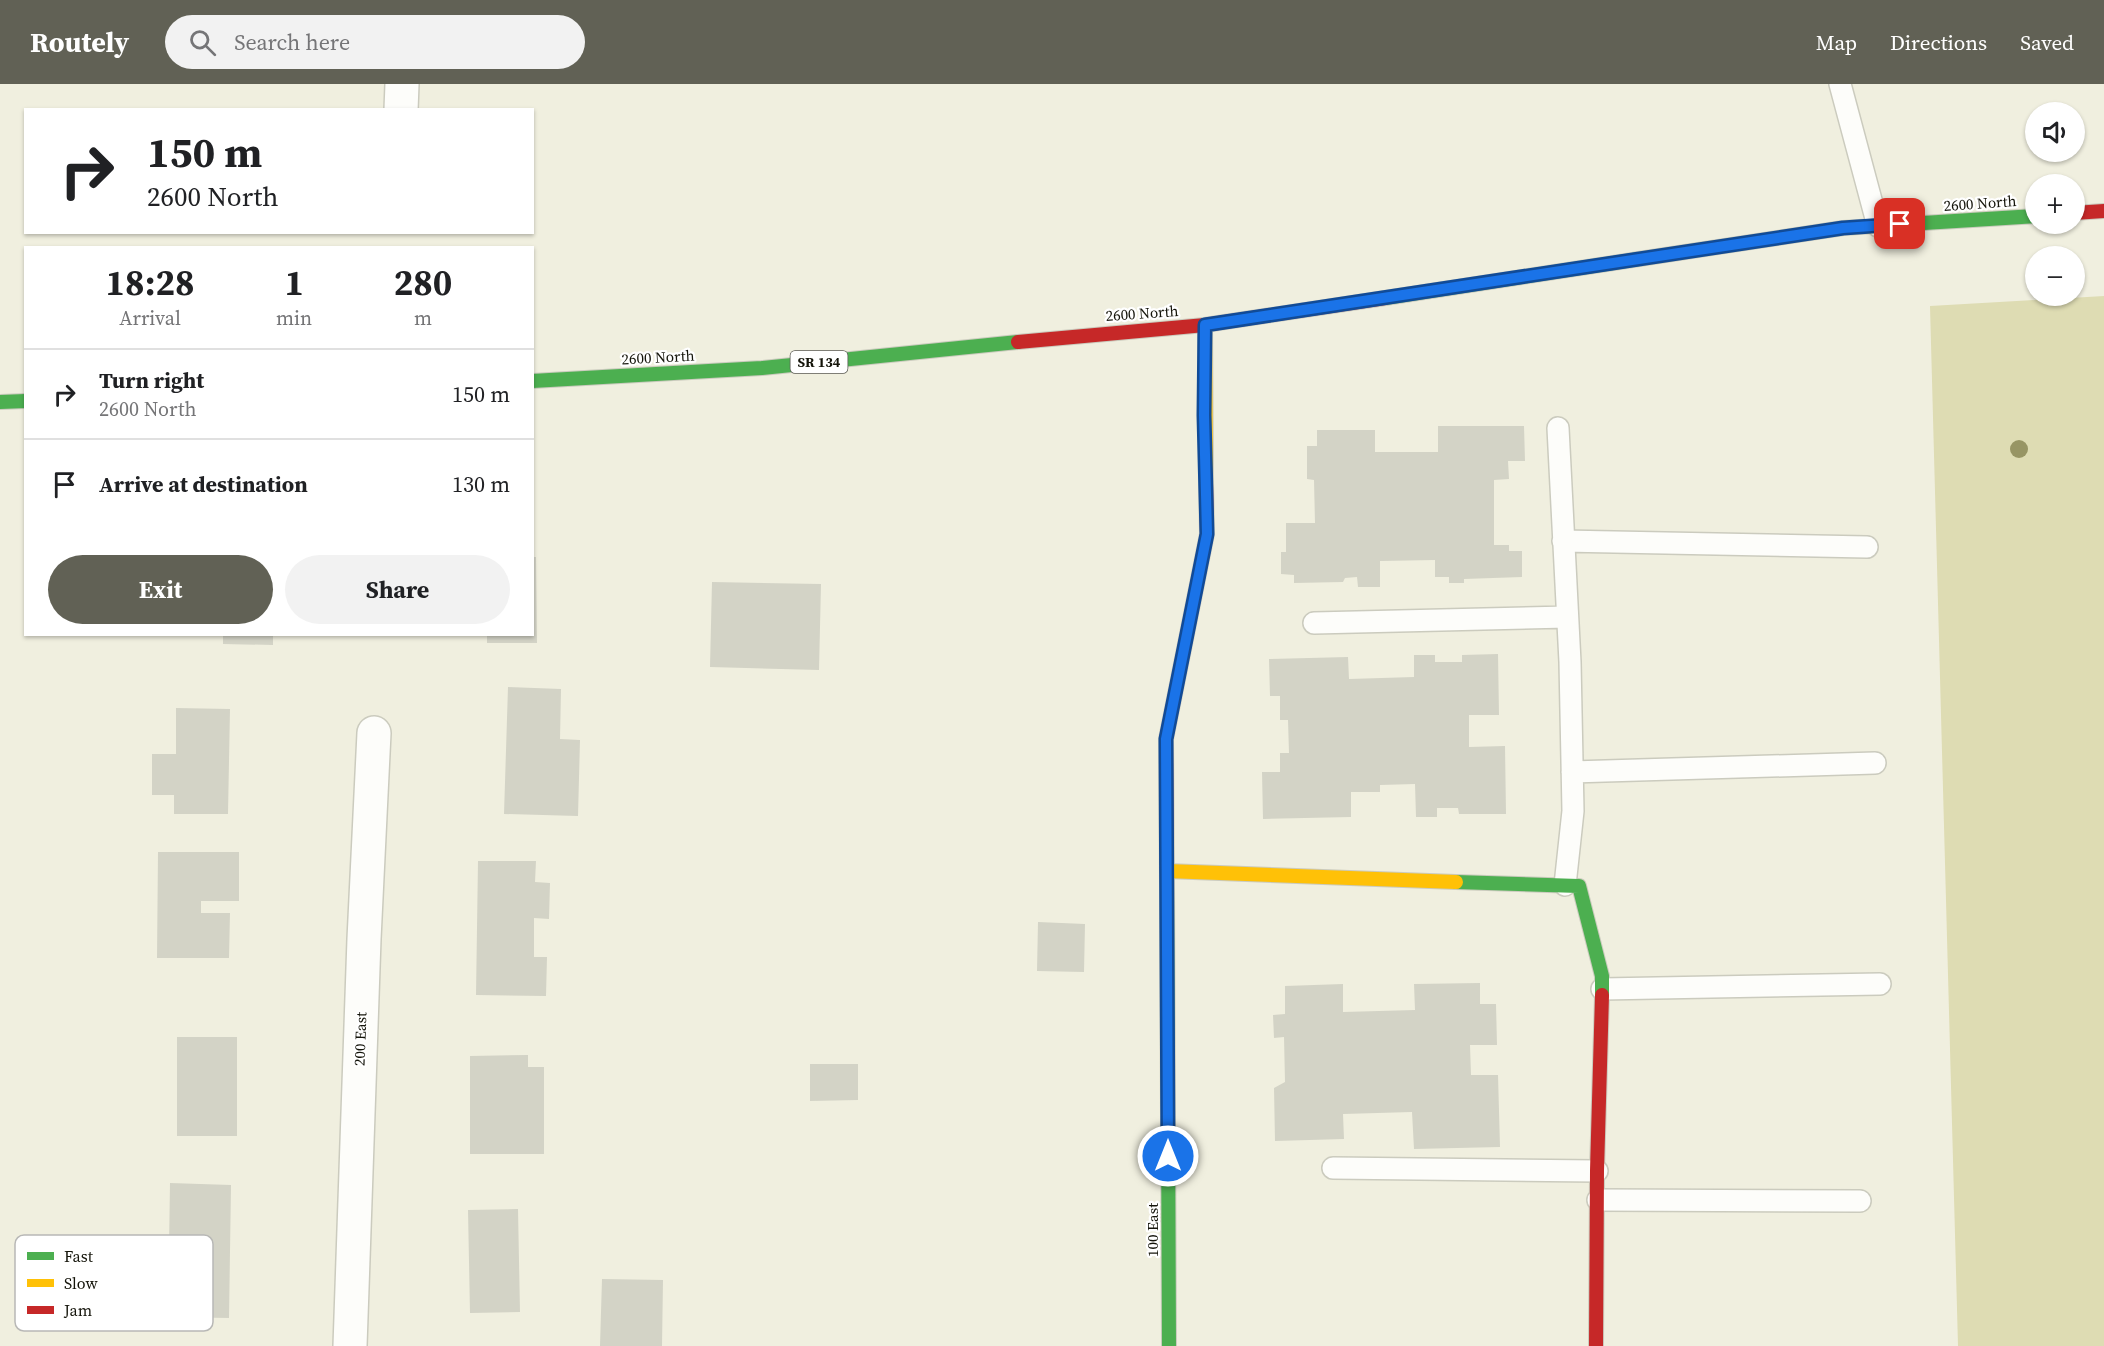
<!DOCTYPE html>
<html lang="en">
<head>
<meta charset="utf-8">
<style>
	:root { --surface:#fff; --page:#f2f2f2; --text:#202124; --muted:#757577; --line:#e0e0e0; --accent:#616155 }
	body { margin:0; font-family:"Source Serif 4",serif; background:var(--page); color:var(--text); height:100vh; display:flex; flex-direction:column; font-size:22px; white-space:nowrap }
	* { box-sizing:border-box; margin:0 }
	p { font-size:20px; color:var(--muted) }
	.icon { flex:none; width:33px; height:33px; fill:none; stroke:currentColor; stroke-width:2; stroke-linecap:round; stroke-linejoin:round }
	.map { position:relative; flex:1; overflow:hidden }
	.sheet { position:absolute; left:24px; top:162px; width:510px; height:390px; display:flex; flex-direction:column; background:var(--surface); border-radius:0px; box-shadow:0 2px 4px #0004 }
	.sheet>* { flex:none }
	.top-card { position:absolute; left:24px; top:24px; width:510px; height:126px; border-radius:0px; box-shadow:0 2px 4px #0004; background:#fff; color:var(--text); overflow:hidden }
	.fabs { position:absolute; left:2025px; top:18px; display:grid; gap:12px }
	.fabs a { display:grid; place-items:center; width:60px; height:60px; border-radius:50%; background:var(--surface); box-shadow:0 2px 4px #0004; font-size:30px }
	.pin { position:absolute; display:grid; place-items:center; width:51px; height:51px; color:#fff; margin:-26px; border-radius:12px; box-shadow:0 3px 9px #0006 }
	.me { position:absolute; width:66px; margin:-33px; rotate:0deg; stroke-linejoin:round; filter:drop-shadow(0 0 4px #0008) }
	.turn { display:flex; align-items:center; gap:21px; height:126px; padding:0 24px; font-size:27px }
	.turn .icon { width:78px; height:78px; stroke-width:2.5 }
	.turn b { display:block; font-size:42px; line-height:51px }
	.eta { display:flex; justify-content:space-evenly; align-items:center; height:102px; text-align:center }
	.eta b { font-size:36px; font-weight:700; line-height:42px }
	.action { display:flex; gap:12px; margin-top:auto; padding:12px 24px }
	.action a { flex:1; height:69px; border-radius:36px; background:var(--accent); color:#fff; font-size:24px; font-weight:700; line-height:69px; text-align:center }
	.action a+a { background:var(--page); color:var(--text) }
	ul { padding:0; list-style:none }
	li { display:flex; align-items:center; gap:18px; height:90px; padding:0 24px; border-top:2px solid var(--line) }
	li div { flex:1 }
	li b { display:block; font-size:22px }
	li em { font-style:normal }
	header { display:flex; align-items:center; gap:36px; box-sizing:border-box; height:84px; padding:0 30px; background:var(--accent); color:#fff }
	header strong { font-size:28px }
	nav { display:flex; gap:33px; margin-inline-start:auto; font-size:21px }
	.search { width:420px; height:54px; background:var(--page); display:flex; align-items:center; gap:15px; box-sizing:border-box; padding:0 21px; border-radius:33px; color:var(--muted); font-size:22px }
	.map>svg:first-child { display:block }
</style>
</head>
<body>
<header>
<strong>Routely</strong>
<div class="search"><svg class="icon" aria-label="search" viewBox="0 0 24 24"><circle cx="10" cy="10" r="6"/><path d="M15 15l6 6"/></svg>Search here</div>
<nav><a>Map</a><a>Directions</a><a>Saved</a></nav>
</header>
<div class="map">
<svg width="2104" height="1262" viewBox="0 0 2104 1262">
	<rect width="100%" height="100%" fill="#f0efdf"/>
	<path fill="#dedcb3" d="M2104,212v1050h-146l-28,-1040z"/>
	<path fill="#d3d3c6" d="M1438,342h86l1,35h-17l1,18 -15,1v65h15v6h13v26l-58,2v4h-15v-6h-14v-17l-55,1v26h-22l-1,-10 -12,1 -2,4 -49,1v-8l-13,-1v-22h5v-29h29l-1,-43 -7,-1v-33h10v-16h58v22h63z
		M532,473h4l1,86h-50v-9h45z
		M712,498l109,2 -2,86 -109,-3z
		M223,550h50v11l-50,-1z
		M1498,570l1,61h-30v32l36,-1 1,68h-47l-1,-6h-21v9h-21l-1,-33 -35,1v7h-29v25l-88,2 -1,-47h18v-19h9l-1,-33h-8v-24h-10l-1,-37 79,-2 1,22 65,-2v-22h21v7h27v-7z
		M508,603l53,2 -1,50 20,1 -2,76 -74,-2z
		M176,624l54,1 -2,105h-54v-19h-22v-41h24z
		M158,768h81v49h-38v12h29l-1,45h-72z
		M478,777h58l-1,21 15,1 -1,36 -15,-1v39h13l-1,39 -70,-1z
		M1038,838l47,2 -1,48 -47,-1z
		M1480,899v21h16l1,41h-27l1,30h27l2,72 -86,2 -2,-37 -69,2 1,25 -69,2 -1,-53 11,-6 -1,-45 -10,1 -1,-23 12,-1v-28l58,-2v28l72,-2 -1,-26z
		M177,953h60v99h-60z
		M528,971v12h16v87h-74v-98z
		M810,980h48v36l-48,1z
		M170,1099l61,2 -2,133 -61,-1z
		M518,1125l2,103 -50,1 -2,-103z
		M602,1195l61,1 -1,66h-62z"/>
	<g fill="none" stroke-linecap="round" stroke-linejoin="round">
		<defs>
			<path id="lane" d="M1840,0l38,142
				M1558,344l12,234 3,149 -8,74
				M1563,457l304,6
				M1314,539l253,-6
				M1572,688l303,-9
				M1602,905l278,-5
				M1333,1084l264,3
				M1598,1116l262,1"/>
			<path id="street" d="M401,26l1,-26
				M350,1262l14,-407 10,-206"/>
			<path id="fast" d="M1891,141l145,-9
				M1385,214l254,-39
				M532,297l230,-13 256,-26
				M0,318l26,-1
				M1456,798l123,4 23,90v19
				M1167,800l2,462"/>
			<path id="slow" d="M1639,175l204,-31 48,-3
				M1205,241l1,158
				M1167,787l289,11"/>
			<path id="jam" d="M2074,129l30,-2
				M1018,258l187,-17 180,-27
				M1167,800l-1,-145 41,-205 -1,-51
				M1596,1262l1,-175 5,-176"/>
		</defs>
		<use href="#lane" stroke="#cbcbbe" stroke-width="24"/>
		<use href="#street" stroke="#cbcbbe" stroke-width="36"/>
		<use href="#fast" stroke="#cbcbbe" stroke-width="16"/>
		<use href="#slow" stroke="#cbcbbe" stroke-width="16"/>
		<use href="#jam" stroke="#cbcbbe" stroke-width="16"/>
		<use href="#lane" stroke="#fdfdfa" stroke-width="21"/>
		<use href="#street" stroke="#fdfdfa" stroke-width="33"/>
		<use href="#fast" stroke="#4caf50" stroke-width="14"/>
		<use href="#slow" stroke="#ffc107" stroke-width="14"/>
		<use href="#jam" stroke="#c62828" stroke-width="14"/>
	</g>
	<circle fill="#979564" cx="2019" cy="365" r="9"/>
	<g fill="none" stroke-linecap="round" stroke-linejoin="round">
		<defs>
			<path id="route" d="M1168,1072l-2,-417 41,-205 -3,-119 1,-90 638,-97 57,-4"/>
		</defs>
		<use href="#route" stroke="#114b97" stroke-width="15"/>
		<use href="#route" stroke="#1a73e8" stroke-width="10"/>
	</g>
	<g text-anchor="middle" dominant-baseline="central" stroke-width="4.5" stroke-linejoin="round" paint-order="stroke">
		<rect fill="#fff" stroke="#5a5a54" stroke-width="1.5" x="790.5" y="267" width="57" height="22" rx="4.5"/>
		<g font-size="14" font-weight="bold" fill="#14140a">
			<text x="819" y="278">SR 134</text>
		</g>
		<g font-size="15" fill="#14140a" stroke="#fff">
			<text transform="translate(1980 119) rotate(-4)">2600 North</text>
			<text transform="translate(1142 229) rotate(-4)">2600 North</text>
			<text transform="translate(658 273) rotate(-3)">2600 North</text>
			<text transform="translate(360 955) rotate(-88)">200 East</text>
			<text transform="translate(1152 1146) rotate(-90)">100 East</text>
		</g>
	</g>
	<rect x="15" y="1151" width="198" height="96" rx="9" fill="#fff" stroke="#b8b8b6" stroke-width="1.5"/>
	<rect x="27" y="1168" width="27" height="8" fill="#4caf50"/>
	<rect x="27" y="1195" width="27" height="8" fill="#ffc107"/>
	<rect x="27" y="1222" width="27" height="8" fill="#c62828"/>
	<g font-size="16" fill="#14140a">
		<text x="64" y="1178">Fast</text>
		<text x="64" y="1205">Slow</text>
		<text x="64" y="1232">Jam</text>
	</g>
</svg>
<div class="fabs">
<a><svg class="icon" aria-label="sound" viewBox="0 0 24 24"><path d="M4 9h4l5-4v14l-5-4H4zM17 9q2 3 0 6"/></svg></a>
<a>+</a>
<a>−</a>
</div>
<div class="pin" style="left:1900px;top:140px;background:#d93025"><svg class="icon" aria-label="arrive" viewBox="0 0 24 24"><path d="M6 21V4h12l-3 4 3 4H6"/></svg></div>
<svg class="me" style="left:1168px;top:1072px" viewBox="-20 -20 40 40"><circle r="17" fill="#1a73e8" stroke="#fff" stroke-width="3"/><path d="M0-11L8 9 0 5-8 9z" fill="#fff"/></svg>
<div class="top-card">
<div class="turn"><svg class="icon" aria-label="right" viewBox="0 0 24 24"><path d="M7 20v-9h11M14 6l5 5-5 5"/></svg><div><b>150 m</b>2600 North</div></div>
</div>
<section class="sheet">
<div class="eta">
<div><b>18:28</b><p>Arrival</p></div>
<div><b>1</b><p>min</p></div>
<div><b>280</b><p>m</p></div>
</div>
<ul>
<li><svg class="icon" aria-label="right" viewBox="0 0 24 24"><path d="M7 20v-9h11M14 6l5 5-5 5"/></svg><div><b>Turn right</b><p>2600 North</p></div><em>150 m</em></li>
<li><svg class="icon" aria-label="arrive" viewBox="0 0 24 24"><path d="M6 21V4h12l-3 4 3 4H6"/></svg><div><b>Arrive at destination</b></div><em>130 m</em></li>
</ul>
<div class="action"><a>Exit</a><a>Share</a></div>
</section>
</div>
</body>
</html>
